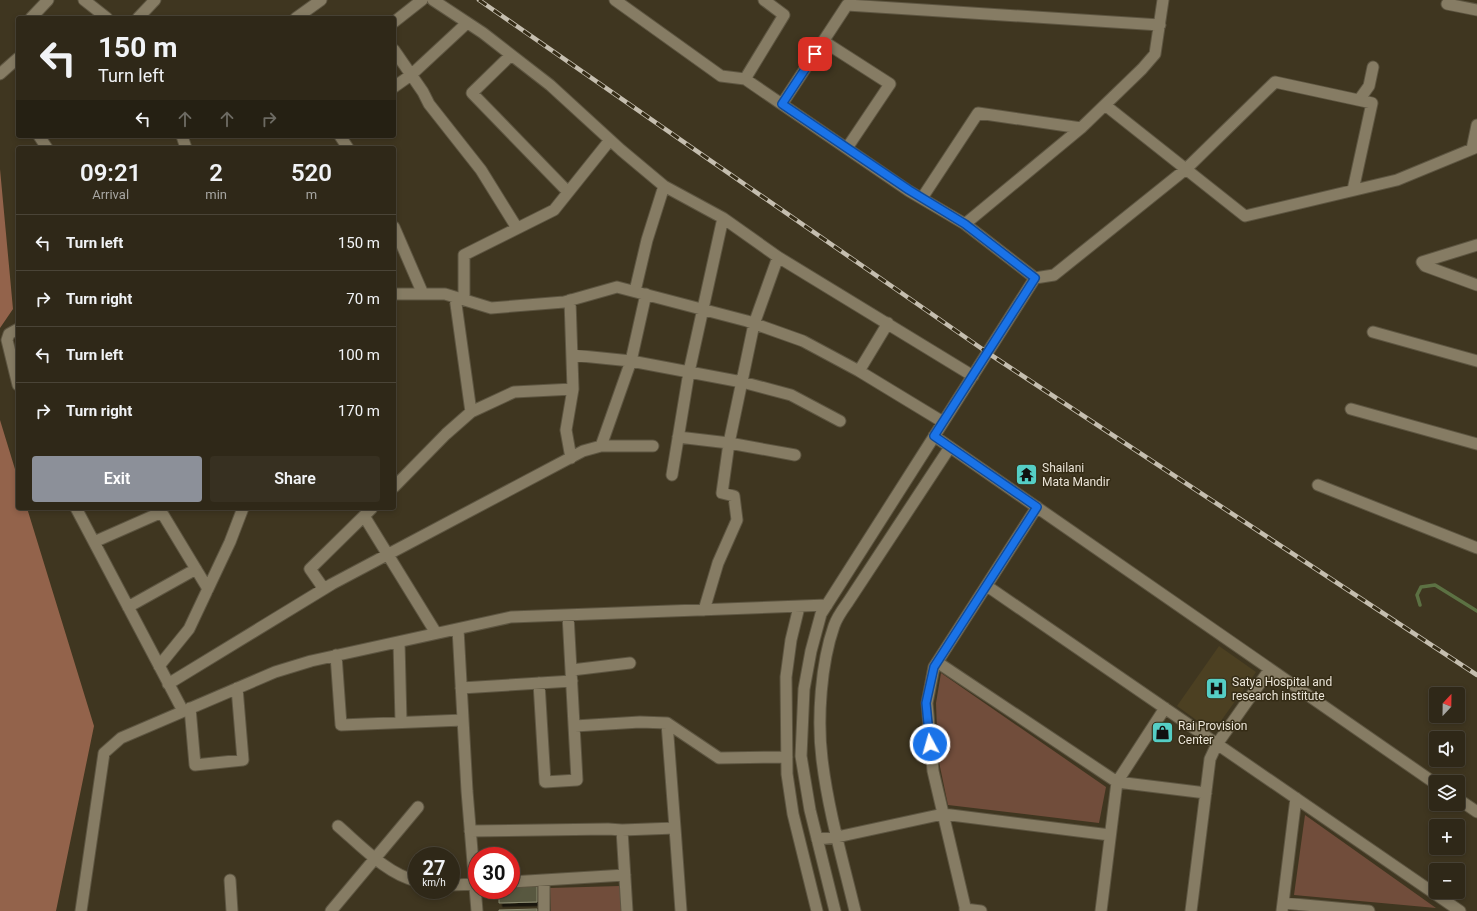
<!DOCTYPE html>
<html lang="en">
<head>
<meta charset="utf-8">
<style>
	:root { --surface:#2f2818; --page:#373021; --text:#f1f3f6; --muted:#a7a6a2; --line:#4a4437; --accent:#8c9099 }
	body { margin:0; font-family:Roboto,sans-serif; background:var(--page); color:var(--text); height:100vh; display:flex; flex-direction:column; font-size:15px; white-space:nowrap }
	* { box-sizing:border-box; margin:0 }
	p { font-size:13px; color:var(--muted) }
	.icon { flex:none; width:22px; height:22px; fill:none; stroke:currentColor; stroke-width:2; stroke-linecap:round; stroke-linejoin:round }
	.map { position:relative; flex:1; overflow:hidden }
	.drawer { position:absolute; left:16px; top:146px; width:380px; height:364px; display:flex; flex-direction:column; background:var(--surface); border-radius:4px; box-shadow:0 2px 6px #0003,0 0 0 1px var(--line) }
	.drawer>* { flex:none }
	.hud { position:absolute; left:16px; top:16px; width:380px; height:122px; border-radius:4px; box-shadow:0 2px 6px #0003,0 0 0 1px var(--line); background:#2f2818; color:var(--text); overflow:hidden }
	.needle { width:26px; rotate:22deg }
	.buttons { position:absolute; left:1429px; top:687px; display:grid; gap:8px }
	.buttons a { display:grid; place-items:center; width:36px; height:36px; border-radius:4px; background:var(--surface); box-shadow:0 2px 6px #0003,0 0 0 1px var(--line); font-size:20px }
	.speed { position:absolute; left:408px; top:847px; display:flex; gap:8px; font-size:20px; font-weight:700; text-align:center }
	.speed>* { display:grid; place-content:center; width:52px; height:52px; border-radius:50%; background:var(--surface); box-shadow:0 2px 6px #0003,0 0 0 1px var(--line); line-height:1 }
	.speed small { font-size:10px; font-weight:400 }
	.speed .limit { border:6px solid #d22; background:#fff; color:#111 }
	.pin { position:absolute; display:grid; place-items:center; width:34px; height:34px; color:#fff; margin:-17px; border-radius:8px; box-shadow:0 2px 6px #0006 }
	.me { position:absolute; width:44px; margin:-22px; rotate:354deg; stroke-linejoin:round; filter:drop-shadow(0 0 3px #0008) }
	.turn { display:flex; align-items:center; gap:14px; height:84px; padding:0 16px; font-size:18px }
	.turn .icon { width:52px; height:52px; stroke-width:2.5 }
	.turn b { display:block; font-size:28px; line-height:34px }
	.lanes { display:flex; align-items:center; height:38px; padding:0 16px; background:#0003; justify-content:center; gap:20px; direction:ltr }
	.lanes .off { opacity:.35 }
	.eta { display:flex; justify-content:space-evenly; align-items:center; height:68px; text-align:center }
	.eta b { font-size:24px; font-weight:600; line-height:28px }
	.button { display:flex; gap:8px; margin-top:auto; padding:8px 16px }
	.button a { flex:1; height:46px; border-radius:4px; background:var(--accent); color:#fff; font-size:16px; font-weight:600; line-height:46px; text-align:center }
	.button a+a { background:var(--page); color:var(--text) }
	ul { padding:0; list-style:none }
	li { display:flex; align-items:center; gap:12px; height:56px; padding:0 16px; border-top:1px solid var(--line) }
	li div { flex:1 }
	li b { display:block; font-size:15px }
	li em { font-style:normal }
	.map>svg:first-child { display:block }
</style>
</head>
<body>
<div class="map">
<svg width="1477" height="911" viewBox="0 0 1477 911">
	<defs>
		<filter id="shadow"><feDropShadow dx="3.5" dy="3.5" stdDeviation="0" flood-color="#0009"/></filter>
	</defs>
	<rect width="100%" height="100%" fill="#3f3620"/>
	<path fill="#4c4022" d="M1219,646l37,26 -43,60 -36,-26z"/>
	<path fill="#714d3b" d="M941,673l165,114 -7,36 -151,-18 -10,-48 -2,-54z
		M1305,815l131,93 -142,-13z
		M620,886l2,25h-71l-1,-23z"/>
	<path fill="#93634b" d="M0,169l13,140 -13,19z
		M0,420l18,59v29h9l67,218 -38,185h-56z"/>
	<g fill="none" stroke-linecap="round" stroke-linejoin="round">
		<path stroke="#5c7143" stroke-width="3.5" d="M1420,605l-3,-10 4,-8 14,-2 42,26"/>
	</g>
	<path fill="#595941" stroke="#8c8c72" filter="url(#shadow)" d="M537,882v20l-38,1v-13h12v-6z
		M537,909v2h-38v-1z"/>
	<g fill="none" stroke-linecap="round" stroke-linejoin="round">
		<defs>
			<path id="minor" d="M84,0l23,18
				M433,0l50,33 67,52 71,65 43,36 59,32 55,39 195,119
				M615,0l106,76 24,3 164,112 56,33
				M1447,4l30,6
				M31,18l17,-18
				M138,18l17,-18
				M296,18l25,-18
				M394,22l28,-22
				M823,41l67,43 -43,64
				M394,50l29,42 6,12 52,66 36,58
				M511,55l-39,38 96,99
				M0,74l18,-16
				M745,79l39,-64 -20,-15
				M394,87l17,-12 56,-52
				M1359,100l10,-14 4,-19
				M782,104l65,-99 313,20
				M1105,105l140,111 152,-36 80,-33
				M39,136l8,12
				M182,136l4,12
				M340,136l8,12
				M1472,149l5,-24
				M922,198l56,-85 103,15
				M394,227l29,67
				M1477,245l-55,17 3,4 52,19
				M1035,278l19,-3 132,-106 89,-87 97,21 -19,87
				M635,291l12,-51 17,-54
				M394,294h51l46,14 73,-6 53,-15 130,34 56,20 56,30 84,51
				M455,297l16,115
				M464,299v-44l90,-45 56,-70
				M570,300l3,89 -7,41 5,28
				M18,329l-9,5 -2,6 11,45
				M1373,332l104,29
				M572,355l59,6 111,21 49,13 49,26
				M859,371l29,-48
				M1351,409l126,35
				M934,436l502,348
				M678,437l51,6 66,12
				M601,446l30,-85 15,-67
				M672,475l17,-103 34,-154
				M1318,485l159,63
				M394,487l52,-53 25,-22 43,-20 59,-3
				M76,508l107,203
				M159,508l49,81
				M364,516l72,117
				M94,542l68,-30
				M987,586l473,325
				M324,589l-14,-20 62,-61
				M128,607l68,-38
				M799,607l-8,33 -5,37 1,97 6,40 24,97
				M704,610l14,-47 19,-43 -3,-24 -12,-3 7,-50 25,-119 24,-67
				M458,629l9,162 10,120
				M399,642l2,80
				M336,655l5,70 122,-5
				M937,662l180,120 89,11
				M159,666l30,-37 41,-87 13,-34
				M572,670l58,-7
				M539,683l6,99 32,-2 -9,-165
				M168,684l164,-100 251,-133 18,-5h52
				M461,688l111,-7
				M190,708l5,57 48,-5 -6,-72
				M575,726l65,-4 27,1 52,35 68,-1
				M1458,799l19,13
				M338,826c22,19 50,49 79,55
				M675,828l6,83
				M470,831l138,-2 14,1
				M817,839l20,-2 106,-23 167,21
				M230,880l2,31
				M544,880v31
				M511,882l114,-7
				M451,885l26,-1
				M1283,903l86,8
				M965,909l16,2
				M81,911l23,-158 17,-15 154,-66 36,-11 200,-44 316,-12
				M331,911l87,-104
				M627,911l-5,-81 53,-2 -8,-105
				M835,911l-25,-101 -9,-54 3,-67 7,-38 10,-37 214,-336 -70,-54 116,-96 61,-59 13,-15 8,-54
				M855,911c-12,-50 -27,-101 -33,-152 -5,-40 -1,-96 12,-133 3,-9 9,-17 14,-24l102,-155
				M966,911l-33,-140 -6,-68 7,-36 103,-160
				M1101,911l16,-129 48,-74
				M1191,911l19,-152 7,-15 53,-75
				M1282,911l14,-113"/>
		</defs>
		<use href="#minor" stroke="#5d5541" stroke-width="13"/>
		<use href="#minor" stroke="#867c64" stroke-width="11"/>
		<defs>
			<path id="rail" d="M479,0l509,353 489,322"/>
		</defs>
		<use href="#rail" stroke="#c5beaf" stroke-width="4.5"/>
		<use href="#rail" stroke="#352c16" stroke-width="3" stroke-dasharray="9" stroke-linecap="butt"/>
	</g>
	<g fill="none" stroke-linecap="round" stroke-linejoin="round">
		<defs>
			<path id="route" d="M815,54l-33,50 127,86 56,34 70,54 -101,158 103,71 -103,160 -8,36 4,41"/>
		</defs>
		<use href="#route" stroke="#114b97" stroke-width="10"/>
		<use href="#route" stroke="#1a73e8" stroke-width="7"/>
	</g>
	<defs>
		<symbol id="temple-square" viewBox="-11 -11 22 22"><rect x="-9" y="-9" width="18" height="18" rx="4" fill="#55cec5" stroke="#352c16"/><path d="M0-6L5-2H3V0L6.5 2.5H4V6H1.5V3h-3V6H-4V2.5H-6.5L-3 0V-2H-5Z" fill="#111"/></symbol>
		<symbol id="hospital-square" viewBox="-11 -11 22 22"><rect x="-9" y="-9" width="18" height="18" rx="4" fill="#55cec5" stroke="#352c16"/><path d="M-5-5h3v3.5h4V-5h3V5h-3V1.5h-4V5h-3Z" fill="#111"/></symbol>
		<symbol id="shop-square" viewBox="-11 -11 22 22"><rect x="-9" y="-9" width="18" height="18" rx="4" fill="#55cec5" stroke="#352c16"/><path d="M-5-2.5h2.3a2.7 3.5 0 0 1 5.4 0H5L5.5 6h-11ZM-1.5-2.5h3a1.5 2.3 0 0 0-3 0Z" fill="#111"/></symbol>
	</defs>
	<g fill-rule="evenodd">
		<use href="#temple-square" x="1014" y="462" width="25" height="25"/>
		<use href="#hospital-square" x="1204" y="676" width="25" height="25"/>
		<use href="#shop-square" x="1150" y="720" width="25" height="25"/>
	</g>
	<g text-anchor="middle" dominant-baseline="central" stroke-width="3" stroke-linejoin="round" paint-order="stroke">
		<g font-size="12" fill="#eae4d7" stroke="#352c16" text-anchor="start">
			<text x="1042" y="468">Shailani<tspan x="1042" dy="14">Mata Mandir</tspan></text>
			<text x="1232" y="682">Satya Hospital and<tspan x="1232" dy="14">research institute</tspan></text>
			<text x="1178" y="726">Rai Provision<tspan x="1178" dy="14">Center</tspan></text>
		</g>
	</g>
</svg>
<div class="buttons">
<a><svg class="needle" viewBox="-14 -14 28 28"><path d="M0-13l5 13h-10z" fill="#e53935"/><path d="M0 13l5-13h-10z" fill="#a7a6a2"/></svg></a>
<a><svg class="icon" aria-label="sound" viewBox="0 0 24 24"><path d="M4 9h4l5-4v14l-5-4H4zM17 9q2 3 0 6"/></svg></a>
<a><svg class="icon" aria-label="layers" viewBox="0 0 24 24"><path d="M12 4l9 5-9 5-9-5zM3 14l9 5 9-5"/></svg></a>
<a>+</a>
<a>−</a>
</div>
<div class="speed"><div>27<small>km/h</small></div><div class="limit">30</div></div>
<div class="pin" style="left:815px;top:54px;background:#d93025"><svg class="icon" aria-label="arrive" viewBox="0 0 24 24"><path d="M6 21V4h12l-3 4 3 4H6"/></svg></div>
<svg class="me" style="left:930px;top:744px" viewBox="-20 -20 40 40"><circle r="17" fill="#1a73e8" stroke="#fff" stroke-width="3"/><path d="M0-11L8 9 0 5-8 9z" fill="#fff"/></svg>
<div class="hud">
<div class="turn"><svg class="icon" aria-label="left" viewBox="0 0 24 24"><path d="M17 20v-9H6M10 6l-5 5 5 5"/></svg><div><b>150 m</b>Turn left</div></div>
<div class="lanes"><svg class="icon" aria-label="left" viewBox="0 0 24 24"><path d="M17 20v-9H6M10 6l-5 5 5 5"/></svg><svg class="icon off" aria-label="ahead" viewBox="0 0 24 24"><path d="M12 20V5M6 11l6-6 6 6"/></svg><svg class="icon off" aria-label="ahead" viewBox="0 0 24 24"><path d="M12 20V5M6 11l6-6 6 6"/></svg><svg class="icon off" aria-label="right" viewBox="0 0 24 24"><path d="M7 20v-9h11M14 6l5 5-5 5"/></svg></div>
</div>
<section class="drawer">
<div class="eta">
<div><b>09:21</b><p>Arrival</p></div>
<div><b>2</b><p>min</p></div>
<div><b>520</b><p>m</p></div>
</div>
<ul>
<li><svg class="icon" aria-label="left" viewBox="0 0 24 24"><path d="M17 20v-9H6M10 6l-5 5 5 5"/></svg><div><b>Turn left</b></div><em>150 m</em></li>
<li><svg class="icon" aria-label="right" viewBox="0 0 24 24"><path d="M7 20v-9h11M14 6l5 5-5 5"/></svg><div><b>Turn right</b></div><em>70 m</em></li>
<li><svg class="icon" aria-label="left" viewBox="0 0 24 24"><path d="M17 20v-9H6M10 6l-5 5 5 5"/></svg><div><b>Turn left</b></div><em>100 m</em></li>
<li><svg class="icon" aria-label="right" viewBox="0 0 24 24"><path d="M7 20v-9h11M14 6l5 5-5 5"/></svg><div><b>Turn right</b></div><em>170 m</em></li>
</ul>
<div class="button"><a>Exit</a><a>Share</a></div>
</section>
</div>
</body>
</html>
